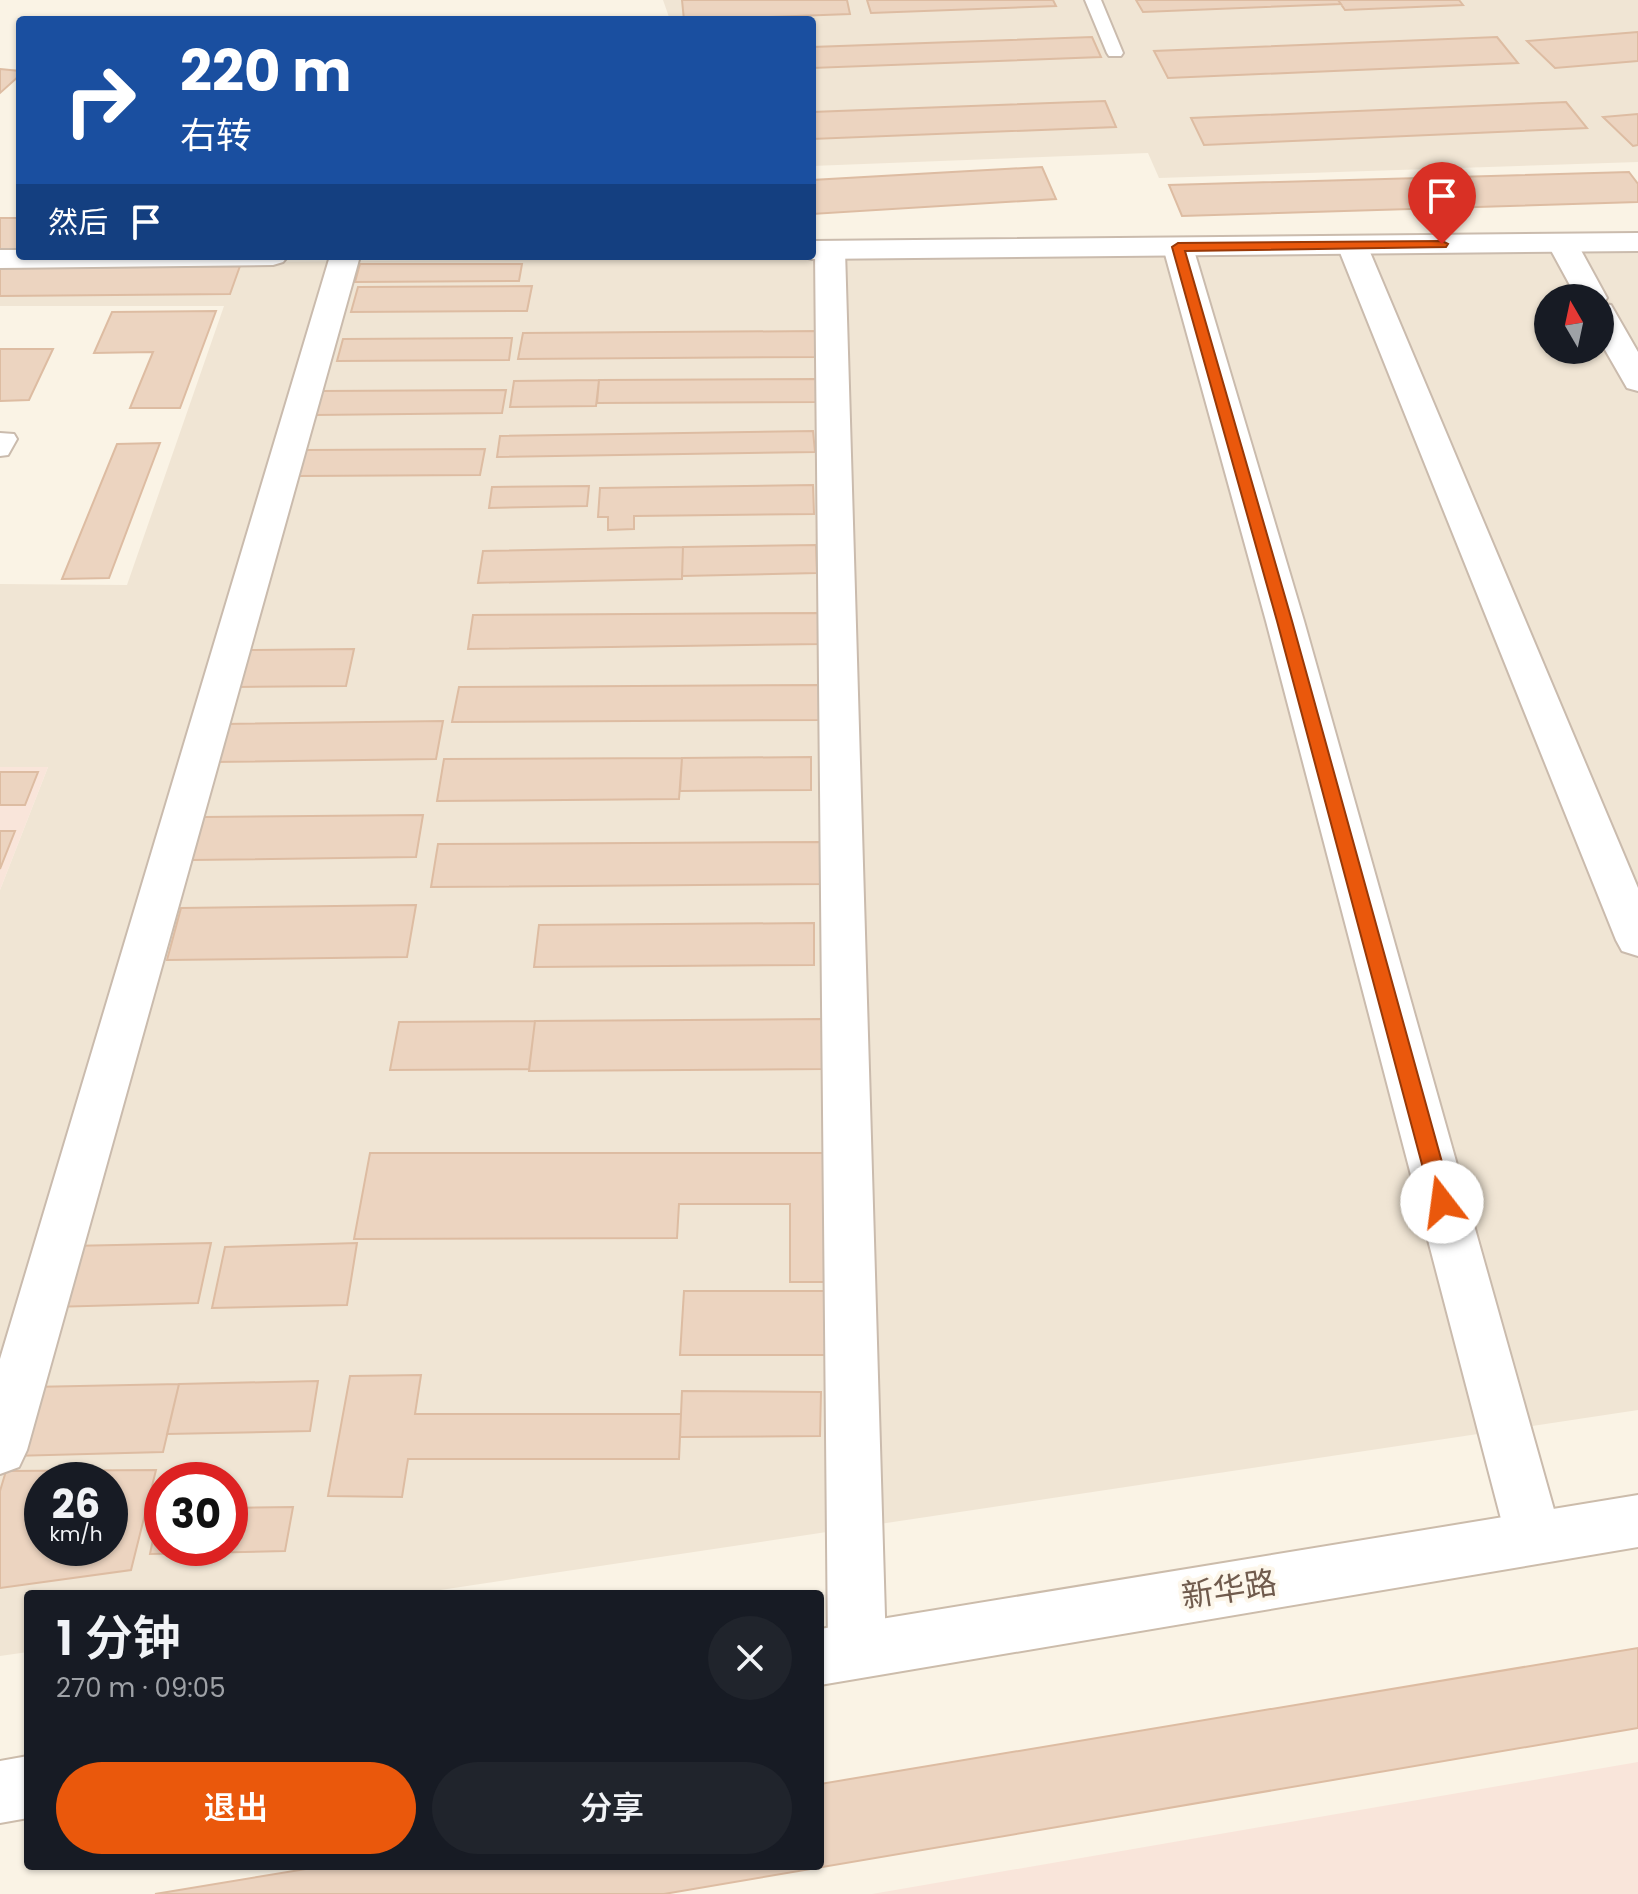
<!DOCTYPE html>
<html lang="zh">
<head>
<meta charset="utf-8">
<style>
	:root { --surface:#171b24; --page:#20242c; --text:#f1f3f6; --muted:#9ea1a6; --accent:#ea580c }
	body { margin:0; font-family:Poppins,"Noto Sans SC",sans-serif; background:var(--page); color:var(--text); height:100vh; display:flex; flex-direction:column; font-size:30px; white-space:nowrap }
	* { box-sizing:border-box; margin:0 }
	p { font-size:26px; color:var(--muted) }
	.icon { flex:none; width:44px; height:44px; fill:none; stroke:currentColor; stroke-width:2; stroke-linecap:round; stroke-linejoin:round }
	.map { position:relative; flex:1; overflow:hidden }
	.side { position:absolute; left:24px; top:1590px; width:800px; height:280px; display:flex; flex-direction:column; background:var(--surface); border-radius:8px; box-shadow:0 2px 6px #0004 }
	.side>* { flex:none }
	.top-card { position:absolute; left:16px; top:16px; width:800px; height:244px; border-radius:8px; box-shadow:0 2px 6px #0004; background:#1a4fa0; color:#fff; overflow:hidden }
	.needle { width:52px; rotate:351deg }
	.fabs { position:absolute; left:1534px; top:284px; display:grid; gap:16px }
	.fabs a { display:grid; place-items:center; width:80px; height:80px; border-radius:50%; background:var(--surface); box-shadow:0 2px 6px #0004; font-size:40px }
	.speed { position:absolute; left:24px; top:1462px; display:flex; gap:16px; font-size:40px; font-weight:700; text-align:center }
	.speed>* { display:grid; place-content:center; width:104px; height:104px; border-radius:50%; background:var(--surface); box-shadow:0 2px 6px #0004; line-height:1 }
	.speed small { font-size:20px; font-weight:400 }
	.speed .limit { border:12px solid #d22; background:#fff; color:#111 }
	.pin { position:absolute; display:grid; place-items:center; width:68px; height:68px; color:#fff; margin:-82px -34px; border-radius:50% 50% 50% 0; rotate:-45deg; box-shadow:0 0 8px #0007 }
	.pin .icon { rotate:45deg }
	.me { position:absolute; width:88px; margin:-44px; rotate:345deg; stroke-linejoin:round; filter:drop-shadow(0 0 6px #0008) }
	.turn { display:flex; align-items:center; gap:28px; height:168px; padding:0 32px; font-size:36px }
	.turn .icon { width:104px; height:104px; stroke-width:2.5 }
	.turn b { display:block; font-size:56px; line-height:68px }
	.then { display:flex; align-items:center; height:76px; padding:0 32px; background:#0003; gap:16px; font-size:30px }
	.round { display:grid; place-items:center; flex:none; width:84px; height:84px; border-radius:42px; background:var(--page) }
	.summary { display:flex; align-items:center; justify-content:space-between; height:136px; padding:0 32px }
	h1 { font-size:48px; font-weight:600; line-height:60px }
	.cta { display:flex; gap:16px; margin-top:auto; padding:16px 32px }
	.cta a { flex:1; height:92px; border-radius:48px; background:var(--accent); color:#fff; font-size:32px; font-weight:600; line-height:92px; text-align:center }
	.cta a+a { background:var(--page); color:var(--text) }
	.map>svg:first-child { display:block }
</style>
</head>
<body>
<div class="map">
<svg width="1638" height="1894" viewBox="0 0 1638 1894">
	<rect width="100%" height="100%" fill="#faf3e5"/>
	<path fill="#f0e5d4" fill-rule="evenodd" d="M663,0h975v162l-479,16 -11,-25 -336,13v-146h-142z
		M1638,251v1159l-1224,184h-386v58l-28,4v-766l48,-123h-48v-183l127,1 97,-279h-224v-42zM1548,298h52v52h-52zM42,1480h68v68h-68zM162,1480h68v68h-68z"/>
	<path fill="#f9e5da" d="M0,767h48l-48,123z
		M1638,1762v132h-766z"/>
	<path fill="#ecd4c0" stroke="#ddbca2" stroke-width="2" fill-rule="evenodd" d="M682,0h165l3,14 -166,6z
		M867,0h186l3,6 -185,7z
		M1136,0h202l3,4 -198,8z
		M1338,0h121l4,5 -118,5z
		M1638,32v29l-83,7 -28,-27z
		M1092,37l9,20 -289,11v-21z
		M1497,37l21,26 -350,15 -14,-27z
		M0,69l20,2v4l-20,18z
		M1105,101l11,26 -304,12v-27z
		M1566,102l21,26 -383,17 -13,-27z
		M1638,114v31l-5,1 -30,-29z
		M1042,167l14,32 -244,15v-34z
		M1629,172l9,12v18l-456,14 -13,-31z
		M0,218h20v34l-20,1z
		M360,264h162l-3,17 -164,1z
		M240,266l-10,28 -230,2v-28z
		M532,286l-5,25 -176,1 7,-25z
		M216,311l-36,97h-50l23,-56 -59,1 18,-41z
		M818,331v26l-300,2 5,-26z
		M512,338l-3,22 -172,1 6,-22z
		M0,349h53l-24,51 -29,1z
		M816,379l1,23 -220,1 2,-23z
		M599,380l-3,26 -86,1 4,-26z
		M506,390l-4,23 -187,2 7,-24z
		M813,431l2,21 -318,5 3,-21z
		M160,443l-51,135 -47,1 55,-135z
		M485,449l-5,26 -182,1 8,-26z
		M813,485l1,29 -180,2v13l-26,1v-13h-10l2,-29z
		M589,486l-2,20 -98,2 3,-21z
		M816,545l1,28 -135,3 1,-29z
		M683,547l-1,32 -204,4 5,-32z
		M821,613l1,31 -354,5 5,-34z
		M354,649l-8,37 -110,1 11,-37z
		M820,685l1,35 -369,2 7,-35z
		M443,721l-7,38 -222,3 11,-38z
		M811,757v33l-131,1 2,-33z
		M682,758l-3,41 -242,2 7,-42z
		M0,772h38l-13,33h-25z
		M423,815l-7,42 -224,3 12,-43z
		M0,831h15l-15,38z
		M823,842v42l-392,3 7,-43z
		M416,905l-9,52 -240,3 14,-52z
		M814,923v42l-280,2 5,-42z
		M822,1019l1,50 -294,2 6,-50z
		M535,1021l-6,48 -139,1 9,-48z
		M370,1153h454v129h-34v-78h-111l-2,34 -323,1z
		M211,1243l-13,60 -147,4 18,-61z
		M357,1243l-10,62 -135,3 13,-61z
		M684,1291h154l1,64h-159z
		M421,1375l-6,39h266l-2,45h-271l-6,38 -74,-1 22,-120z
		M318,1381l-8,50 -143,3 12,-50z
		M179,1384l-16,68 -151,4 18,-69z
		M682,1391l139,1 -1,44 -140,1z
		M156,1470l-25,100 -131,18v-97l6,-20zM42,1480h68v68h-68z
		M293,1507l-8,44 -135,3 9,-44h3v38h68v-40z
		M1638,1648v80l-974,166h-509l169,-28h496v-82z"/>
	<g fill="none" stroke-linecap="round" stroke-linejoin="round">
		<defs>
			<path id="service" d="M1085,0h16l22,53 -2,3h-12l-2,-3z
				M0,433l14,1 3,5 -9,16 -8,1z"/>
			<path id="minor" d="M1562,234l10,3 5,6 30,55 -4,6 8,1 27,47v39l-11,-3 -27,-47v-43h-23l-30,-55 5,-6z
				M1352,236l10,3 5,6 271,643v68l-16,-5 -6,-11 -279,-695 5,-6z
				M1178,238l10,3 5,6 111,374 258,917 -8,18 -20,8 -20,-8 -8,-18 -240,-917 -103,-374 5,-6z
				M830,241l10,3 5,6 41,1400 -8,20 -21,8 -21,-8 -8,-20 -13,-1400 5,-6z
				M330,256h30l-333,1194 -8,17 -19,7v-115z"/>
			<path id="tertiary" d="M1638,233v18l-826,8 -11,-3h11v-15z
				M0,250h20v6h268l-5,6 -10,3 -273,3z"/>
			<path id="secondary" d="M1638,1495v52l-818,138v-56z
				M28,1756v62l-28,5v-62z"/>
		</defs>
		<use href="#service" stroke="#cabbad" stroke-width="4"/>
		<use href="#minor" stroke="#cabbad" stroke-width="4"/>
		<use href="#tertiary" stroke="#cabbad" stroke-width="4"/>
		<use href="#secondary" stroke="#ccbcab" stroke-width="4"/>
		<use href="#service" fill="#fff" fill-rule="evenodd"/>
		<use href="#minor" fill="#fff" fill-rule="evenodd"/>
		<use href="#tertiary" fill="#fff" fill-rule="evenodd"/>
		<use href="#secondary" fill="#fff" fill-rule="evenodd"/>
	</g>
	<path fill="#ea580c" stroke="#983908" stroke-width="2" d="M1442,241l6,3 -2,3 -261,4 107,370 161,581 -3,6 -8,2 -7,-2 -3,-6 -155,-581 -105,-374 6,-4z"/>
	<g text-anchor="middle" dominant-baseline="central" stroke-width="8" stroke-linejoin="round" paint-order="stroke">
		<g font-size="32" fill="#705b4d" stroke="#fdf7eb">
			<text transform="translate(1229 1589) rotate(-9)">新华路</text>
		</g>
	</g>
</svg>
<div class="fabs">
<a><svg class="needle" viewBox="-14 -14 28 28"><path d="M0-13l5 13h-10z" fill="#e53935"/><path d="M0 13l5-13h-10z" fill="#9ea1a6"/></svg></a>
</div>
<div class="speed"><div>26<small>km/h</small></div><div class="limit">30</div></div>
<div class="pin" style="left:1442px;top:244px;background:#d93025"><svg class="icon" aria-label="arrive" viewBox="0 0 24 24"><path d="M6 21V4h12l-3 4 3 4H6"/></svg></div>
<svg class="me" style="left:1442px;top:1202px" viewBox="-20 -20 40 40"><circle r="19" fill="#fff"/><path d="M0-13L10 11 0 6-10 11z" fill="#ea580c"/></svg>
<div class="top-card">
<div class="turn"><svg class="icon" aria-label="right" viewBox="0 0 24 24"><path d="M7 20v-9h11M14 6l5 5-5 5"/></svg><div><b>220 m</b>右转</div></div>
<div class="then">然后<svg class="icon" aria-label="arrive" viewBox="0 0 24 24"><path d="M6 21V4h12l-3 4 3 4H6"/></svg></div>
</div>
<section class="side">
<div class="summary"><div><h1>1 分钟</h1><p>270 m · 09:05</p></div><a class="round"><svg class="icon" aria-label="close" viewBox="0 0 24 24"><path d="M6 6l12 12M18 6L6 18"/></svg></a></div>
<div class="cta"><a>退出</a><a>分享</a></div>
</section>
</div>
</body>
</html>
